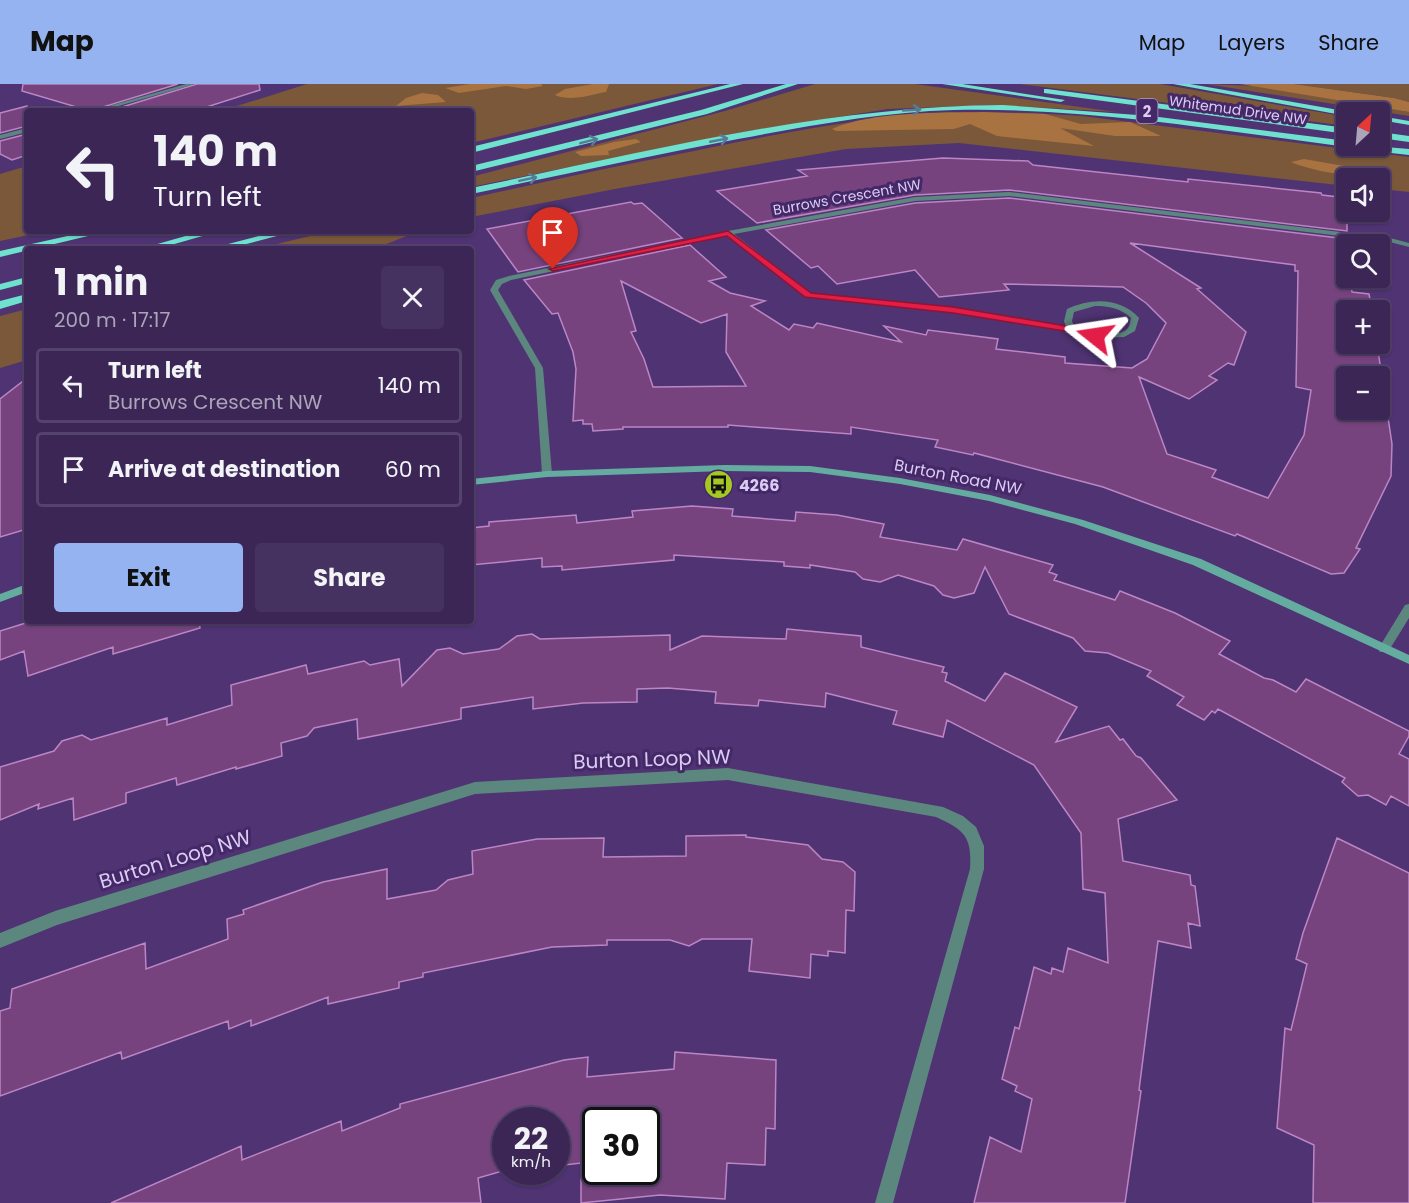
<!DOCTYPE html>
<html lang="en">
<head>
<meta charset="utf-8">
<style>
	:root { --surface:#3b2656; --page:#463260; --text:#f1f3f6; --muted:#aca5b9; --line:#54436c; --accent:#95b2f1 }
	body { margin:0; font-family:Poppins,sans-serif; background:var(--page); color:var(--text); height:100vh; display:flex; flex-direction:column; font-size:22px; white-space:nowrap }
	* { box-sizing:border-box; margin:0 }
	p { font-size:20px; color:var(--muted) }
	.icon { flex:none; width:33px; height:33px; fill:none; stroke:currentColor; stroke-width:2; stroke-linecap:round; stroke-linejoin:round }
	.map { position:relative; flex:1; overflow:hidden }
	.drawer { position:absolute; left:24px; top:162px; width:450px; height:378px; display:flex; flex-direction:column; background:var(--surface); border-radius:6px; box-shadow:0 2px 4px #0004,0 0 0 2px var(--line) }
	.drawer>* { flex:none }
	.top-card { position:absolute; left:24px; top:24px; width:450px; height:126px; border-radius:6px; box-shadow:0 2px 4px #0004,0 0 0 2px var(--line); background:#3b2656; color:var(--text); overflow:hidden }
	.needle { width:39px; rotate:26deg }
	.tools { position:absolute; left:1336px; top:18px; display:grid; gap:12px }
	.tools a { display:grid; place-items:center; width:54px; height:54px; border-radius:6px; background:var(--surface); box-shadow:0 2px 4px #0004,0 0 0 2px var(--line); font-size:30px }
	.speed { position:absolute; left:492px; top:1023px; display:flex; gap:12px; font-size:30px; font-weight:700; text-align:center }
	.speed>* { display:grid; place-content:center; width:78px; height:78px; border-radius:50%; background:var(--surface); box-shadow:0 2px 4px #0004,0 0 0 2px var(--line); line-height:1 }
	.speed small { font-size:15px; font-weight:400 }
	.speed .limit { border:3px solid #111; border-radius:9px; background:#fff; color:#111 }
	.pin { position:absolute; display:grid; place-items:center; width:51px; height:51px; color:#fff; margin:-62px -26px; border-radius:50% 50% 50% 0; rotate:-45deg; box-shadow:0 0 6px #0007 }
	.pin .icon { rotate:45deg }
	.me { position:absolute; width:66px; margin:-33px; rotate:285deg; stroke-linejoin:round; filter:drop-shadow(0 0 4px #0008) }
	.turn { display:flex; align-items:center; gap:21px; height:126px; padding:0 30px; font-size:27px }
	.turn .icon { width:78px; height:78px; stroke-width:2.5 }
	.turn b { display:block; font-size:42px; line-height:51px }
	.round { display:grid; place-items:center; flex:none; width:63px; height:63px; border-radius:6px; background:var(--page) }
	.overview { display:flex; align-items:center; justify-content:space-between; height:102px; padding:0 30px }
	h1 { font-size:36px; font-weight:700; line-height:45px }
	.cta { display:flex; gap:12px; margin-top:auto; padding:12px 30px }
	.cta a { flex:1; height:69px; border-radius:6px; background:var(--accent); color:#111; font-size:24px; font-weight:700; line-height:69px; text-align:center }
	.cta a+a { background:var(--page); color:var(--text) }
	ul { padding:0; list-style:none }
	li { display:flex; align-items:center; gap:18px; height:75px; margin:0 12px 9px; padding:0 18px; border:3px solid var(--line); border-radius:6px }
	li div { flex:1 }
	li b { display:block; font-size:22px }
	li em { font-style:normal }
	header { display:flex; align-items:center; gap:36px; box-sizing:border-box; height:84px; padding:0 30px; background:var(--accent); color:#111 }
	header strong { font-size:28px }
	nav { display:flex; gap:33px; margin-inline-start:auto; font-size:21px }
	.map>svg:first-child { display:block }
</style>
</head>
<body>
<header>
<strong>Map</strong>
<nav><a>Map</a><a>Layers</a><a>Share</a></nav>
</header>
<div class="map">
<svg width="1409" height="1119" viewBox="0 0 1409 1119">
	<rect width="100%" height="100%" fill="#4f3373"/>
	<path fill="#7b5839" d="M307,0h411l-247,59v-32h-250z
		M815,0h100l201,28 -122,-7 -106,4 -150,24 -267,54v-10l254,-66z
		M1020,0h140l187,33v9z
		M1206,0l51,2 152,26v4z
		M1294,0h115v18l-15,-4z
		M950,28l82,1 50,3 327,41v35l-29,-3v-11h-33v8l-388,-43 -113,6 -231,40 -144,28v-19c73,-16 145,-32 218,-46 87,-18 173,-35 261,-40z
		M27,82v65h21l-48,10v-67z
		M331,147h88l-45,18h-118z
		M27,225v51l-27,8v-52z"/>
	<path fill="#a87341" d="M470,0h71l2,2 -17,3 -20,-3 -47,7 -14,-5z
		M593,0h16l-3,8c-16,3 -36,10 -51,3l10,-6z
		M1240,0h54l100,14 15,4v10z
		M422,9l16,2 8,7 -50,4 10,-8z
		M983,28l62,2 36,10 49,-2 31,14h-46l-55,-8 34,18 -97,-10 -27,-12 -16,5 -118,2 -4,-2c40,-18 107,-16 151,-17z
		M636,55l5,3 -33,9 1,4 -28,1 -6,-4 39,-10z
		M1304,75l63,11 9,6c-22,2 -65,-5 -85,-14z"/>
	<path fill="#76437e" stroke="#bc86c5" stroke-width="1.5" fill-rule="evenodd" d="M23,0h155l-88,27 -68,-20z
		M197,0h62l1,6 -66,21h-85z
		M27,22v20l-27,7v-20z
		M27,50v21l-15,5 -12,-6v-13z
		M943,74l85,3 5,4 155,17v-3l133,14 1,2 25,3v33l-338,-41 -94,5 -158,28 -40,-32 90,-15 -9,-6z
		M1009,114l338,41v44l4,1 1,8 17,2 3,16h-25v34h30l15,100 -1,32 -35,72 4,1 -16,24 -13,1 -94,-40 -2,2 -132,-49 -129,-34 -1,2 -38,-8 3,-7 -87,-13v7l-123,-9v2h-105v2l-30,2 -1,-7h-9v-4l-10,1 3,-52 -3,-17 -15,-39 -6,1 -28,-34 166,-35 36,32 -17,4 21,12 35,8 -14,5 38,24 5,-6 19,4 4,-5 84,19 -17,-16 42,9 2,-5 70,9 -2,10 69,8v6l67,5 15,-9 19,-36 -20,-20 -23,-16 -119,-3 5,6 -70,7 -24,-27 -78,14 -19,-18 -7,2 -45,-38 149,-27zM1130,159l165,22v6h3l-2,116 15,3 -7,45 -36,63 -56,-21 4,-7 -49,-16 -28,-77 50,22 28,-19 -8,-4 19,-13 6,2 12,-33 -49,-43 4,-1zM621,197l80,42 26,-9 -1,38 20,34 -93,1 -9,-28 -13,-27 5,-1zM1347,292h33v34h-33z
		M631,118l3,2 8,-1 40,35 -164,34 -31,-43z
		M27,294v151l-27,8v-138z
		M692,422l41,3 -1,7 63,5 1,-9 41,3 47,9 -4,13 77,13 6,-11 90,26 -4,7 8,3 -3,5 61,20 5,-9 55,22 55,28 -11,13 45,24 9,2 23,12 10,-13 103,52v5l-10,18 10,5v47l-18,-10 -5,9 -18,-10 -10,1 -16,-14 3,-4 -127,-69 -3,4 -3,-2 -8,9 -27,-15 7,-8 -37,-21 4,-5 -43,-18 -23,-2 -12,-13 -64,-24 -24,-47 -11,26 -20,5 -11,-3 -9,-9 -36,-11 -18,7 -17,-3 -8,-7 -45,-7v3l-26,-2v-4l-110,-7v5l-112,10v-4l-20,1v-9l-71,7v-37l18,-2v-4l87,-7 1,8 56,-6 -1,-6z
		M32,537h167l1,7 -87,26v-7l-85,29 -4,-25 -24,9v-29z
		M787,545l74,7v11l83,20 -2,5 5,1 -2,8 40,20 20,-28 72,34 -21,35 53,-16 11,14 3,-1 13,17 5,2 36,42 -59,19 5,42 67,14 1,10 4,1 5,40 -12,-3 3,25 -33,-7 -19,149 2,1 -16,112h-151l16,-66 31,15 11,-53 -17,-8 2,-5 -15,-7 13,-52 4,2 15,-62 17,7 1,-6 11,4 5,-24 40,15 -3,-70 -22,-4 -2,-56 -47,-68 -87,-45 -4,17 -50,-13 4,-13 -71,-18 -1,14 -66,-7 -1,6 -43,-3 1,-11 -48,-4 -31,1v13l-54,1 -50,6v-12l-72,11v11l-103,20 -1,-20 -43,9 -7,8 -26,7 1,13 -46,13v-2l-59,18 -1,-7 -50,15v10l-52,17 -1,-22 -35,11 1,-5 -39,16v-53l54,-16 8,-10 20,-6 9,5 76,-22v7l65,-20 -1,-20 75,-20 2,9 56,-13 6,4 29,-6 3,27 35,-36 13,-2 13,6 36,-5 18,-13 15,-2 8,5 130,-4v15l32,-14 84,3z
		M746,751v2l62,8 14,14 21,3 12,10 -1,39 -8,-1 -1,43 -17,-2v5l-17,-2 -1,24 -61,-7 3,-32h-50l-13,7 -19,-6h-63v5l-55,2 -129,26v4l-24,5v6l-71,16v-7l-77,29v-6l-22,9 -1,-8 -106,38 -1,-7 -121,44v-85l10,-3 2,-19 133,-46 1,26 82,-30 -1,-20 17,-5 -1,-4 80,-28 64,-13v30l49,-9 12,-10 25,-6 -1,-23 65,-12 67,-1 -1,19 83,-1v-20z
		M1337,754l72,35v330h-96l1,-58 -37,-17 8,-100 6,2 16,-66 -11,-5 7,-26z
		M675,968l101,8 -1,69 -9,-1 -1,37 -38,-2 -2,36 -65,-4 -79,8v-40l-25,3v-46h-50v50l-28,8 3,25h-370l130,-57 1,14 99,-39 1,10 58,-23v-4l164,-44 24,-3 -1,20 87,-8zM596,1036h50v52h-50z"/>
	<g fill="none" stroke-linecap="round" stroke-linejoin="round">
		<path fill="#5c877f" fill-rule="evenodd" d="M186,0h9l-94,27h-9z
			M27,44v4l-27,7v-4z
			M1009,108l381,46 19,5v4l-19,-5 -381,-46 -94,5 -181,33 76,59 143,15 113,19 -2,-6 3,-12c24,-11 53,-12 72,9l-4,13 -11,6 -29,1 -23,-6 -119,-20 -145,-15 -81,-62 -216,45 -9,4 -4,6 45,78 9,106 -5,3 -5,-3 -7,-106 -45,-78 6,-10 13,-4 219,-45 187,-34zM1095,222c14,0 25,2 36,12 -1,4 -1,7 -3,10 -8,11 -42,3 -53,0l-3,-7 2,-9z
			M1409,520v14l-21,34h-8l-2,-3 2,-3 25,-41z
			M728,684l215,39 20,9 13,11 8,19v23l-91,334h-18l95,-334c2,-32 -5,-39 -34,-52l-208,-37 -253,14 -418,131 -57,23v-15l55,-22 420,-129z"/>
		<path fill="#65aca0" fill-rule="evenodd" d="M725,381l85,1 90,12 90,17 93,25 118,39 208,96v9l-216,-99 -118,-41 -86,-23 -89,-17 -90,-12 -85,-1 -178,6 -76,8v-6l76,-8z
			M27,500v8l-27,10v-8z"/>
		<path fill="#6ee1cf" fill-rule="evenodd" d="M730,0h13l-272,69v-6z
			M786,0h12l-91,30 -236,58v-6l230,-56z
			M942,0h20l103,16 -4,2z
			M1173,0h17l160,28h-3v4z
			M1047,5l300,39v6l-303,-41v-4z
			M1003,21l148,11 196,25v5h3l-3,1c-130,-17 -261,-40 -393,-37 -73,2 -145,16 -216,29 -89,17 -178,36 -267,55v-6c176,-36 352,-82 532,-83z
			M1380,32l29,5v4l-29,-5z
			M1380,48l29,4v6l-29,-4z
			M1351,62h23l35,3v6l-54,-6z
			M90,147h19l-109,26v-6z
			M203,147h17l-63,18h-17z
			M278,147h18l-68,18h-19z
			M27,193v6l-27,7v-6z
			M27,210v7l-27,8v-8z"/>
	</g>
	<defs><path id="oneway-shaft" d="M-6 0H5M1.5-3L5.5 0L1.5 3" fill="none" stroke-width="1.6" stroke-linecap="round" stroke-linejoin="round" transform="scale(1.5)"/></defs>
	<g stroke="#577b96">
		<use href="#oneway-shaft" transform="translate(912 26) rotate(-4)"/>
		<use href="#oneway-shaft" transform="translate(719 56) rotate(-11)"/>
		<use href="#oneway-shaft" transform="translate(589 57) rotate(-14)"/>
		<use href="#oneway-shaft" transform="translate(528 95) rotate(-12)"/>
	</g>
	<path fill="#e11d48" stroke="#92132f" stroke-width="1.5" d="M728,147l83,62 142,14 119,20 28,9 -5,3 -24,-7 -118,-19 -148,-16 -78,-61 -174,35 -4,-2z"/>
	<defs>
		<symbol id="bus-disc" viewBox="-11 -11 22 22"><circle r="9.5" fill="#a5c823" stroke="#452868"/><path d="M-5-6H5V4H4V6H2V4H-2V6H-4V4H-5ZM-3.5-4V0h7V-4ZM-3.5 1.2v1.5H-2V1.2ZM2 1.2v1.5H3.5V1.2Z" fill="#111"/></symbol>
	</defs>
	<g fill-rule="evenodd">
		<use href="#bus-disc" x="702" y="384" width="33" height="33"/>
	</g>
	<g text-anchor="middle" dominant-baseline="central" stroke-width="6" stroke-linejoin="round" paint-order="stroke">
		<g font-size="14" fill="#daccf3" stroke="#452868">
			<text transform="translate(1238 26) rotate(8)">Whitemud Drive NW</text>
			<text transform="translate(847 113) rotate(-10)">Burrows Crescent NW</text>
		</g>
		<rect fill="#452868" stroke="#ad9bc9" stroke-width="1.5" x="1136.5" y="15" width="21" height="24" rx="4.5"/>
		<g font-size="15" font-weight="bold" fill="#daccf3">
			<text x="1147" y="27">2</text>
		</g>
		<g font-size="16" fill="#daccf3" stroke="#452868">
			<text transform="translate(958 393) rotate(11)">Burton Road NW</text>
		</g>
		<g font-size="16" font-weight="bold" fill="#daccf3" stroke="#452868" text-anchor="start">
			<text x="739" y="401">4266</text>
		</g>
		<g font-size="20" fill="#daccf3" stroke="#452868">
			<text transform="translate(652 675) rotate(-2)">Burton Loop NW</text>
			<text transform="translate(175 775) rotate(-17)">Burton Loop NW</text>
		</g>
	</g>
</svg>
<div class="tools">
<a><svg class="needle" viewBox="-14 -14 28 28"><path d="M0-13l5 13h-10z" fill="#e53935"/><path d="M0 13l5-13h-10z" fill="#aca5b9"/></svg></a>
<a><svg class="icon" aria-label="sound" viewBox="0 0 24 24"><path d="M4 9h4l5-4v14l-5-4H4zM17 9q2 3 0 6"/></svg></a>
<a><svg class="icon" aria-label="search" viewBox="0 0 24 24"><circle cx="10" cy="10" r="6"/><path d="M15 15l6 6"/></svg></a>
<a>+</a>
<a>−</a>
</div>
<div class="speed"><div>22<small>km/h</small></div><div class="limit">30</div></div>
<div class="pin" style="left:553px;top:185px;background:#d93025"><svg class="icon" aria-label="arrive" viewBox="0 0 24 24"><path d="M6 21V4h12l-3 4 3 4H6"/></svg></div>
<svg class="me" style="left:1095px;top:252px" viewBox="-20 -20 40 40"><path d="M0-17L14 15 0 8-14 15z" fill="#e11d48" stroke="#fff" stroke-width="4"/></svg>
<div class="top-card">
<div class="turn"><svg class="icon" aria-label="left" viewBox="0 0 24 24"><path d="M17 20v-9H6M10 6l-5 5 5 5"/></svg><div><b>140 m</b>Turn left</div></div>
</div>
<section class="drawer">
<div class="overview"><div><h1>1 min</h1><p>200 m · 17:17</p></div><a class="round"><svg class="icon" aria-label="close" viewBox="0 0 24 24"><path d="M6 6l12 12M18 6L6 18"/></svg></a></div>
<ul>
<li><svg class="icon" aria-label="left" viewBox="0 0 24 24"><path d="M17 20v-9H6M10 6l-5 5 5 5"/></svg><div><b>Turn left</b><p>Burrows Crescent NW</p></div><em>140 m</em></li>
<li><svg class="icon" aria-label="arrive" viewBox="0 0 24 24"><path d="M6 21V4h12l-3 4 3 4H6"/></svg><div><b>Arrive at destination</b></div><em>60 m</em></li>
</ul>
<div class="cta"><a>Exit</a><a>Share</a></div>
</section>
</div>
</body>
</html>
